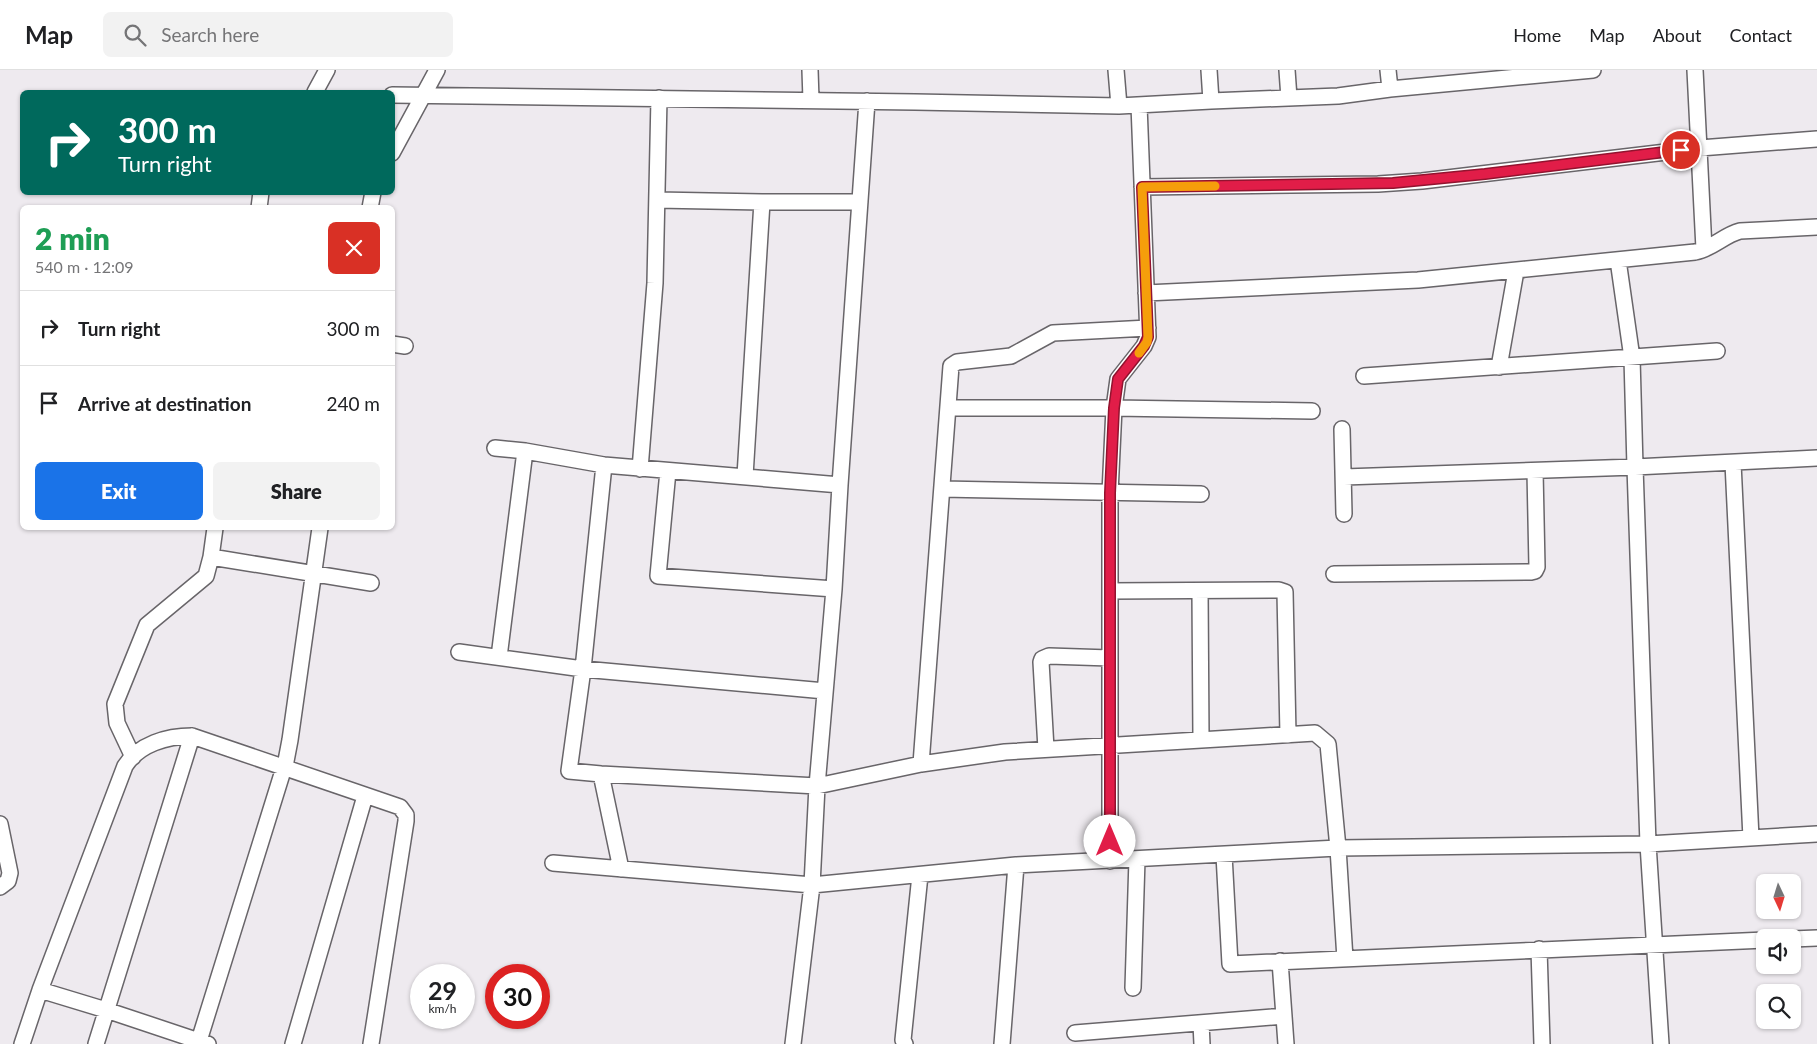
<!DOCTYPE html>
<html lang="en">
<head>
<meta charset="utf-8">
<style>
	:root { --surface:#fff; --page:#f2f2f2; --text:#202124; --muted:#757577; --line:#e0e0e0; --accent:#1a73e8 }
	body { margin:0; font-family:Lato,sans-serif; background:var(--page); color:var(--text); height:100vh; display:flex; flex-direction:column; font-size:19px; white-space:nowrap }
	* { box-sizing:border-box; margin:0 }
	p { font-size:16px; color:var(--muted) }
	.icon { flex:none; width:28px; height:28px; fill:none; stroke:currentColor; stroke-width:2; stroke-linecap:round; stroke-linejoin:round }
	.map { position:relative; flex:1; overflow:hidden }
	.details { position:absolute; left:20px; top:135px; width:375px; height:325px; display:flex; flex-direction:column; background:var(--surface); border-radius:8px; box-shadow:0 1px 4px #0004 }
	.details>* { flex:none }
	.hud { position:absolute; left:20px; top:20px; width:375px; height:105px; border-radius:8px; box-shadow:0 1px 4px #0004; background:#00695c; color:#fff; overflow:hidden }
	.needle { width:32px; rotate:176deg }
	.controls { position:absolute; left:1756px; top:804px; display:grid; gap:10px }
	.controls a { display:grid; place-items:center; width:45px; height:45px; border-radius:8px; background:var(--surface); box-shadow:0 1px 4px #0004; font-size:25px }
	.speed { position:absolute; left:410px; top:894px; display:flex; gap:10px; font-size:25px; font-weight:700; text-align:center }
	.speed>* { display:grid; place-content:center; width:65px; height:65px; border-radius:50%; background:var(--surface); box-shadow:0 1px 4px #0004; line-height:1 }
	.speed small { font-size:12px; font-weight:400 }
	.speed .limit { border:8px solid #d22; background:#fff; color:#111 }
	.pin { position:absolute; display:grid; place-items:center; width:42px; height:42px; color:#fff; margin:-21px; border:2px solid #fff; border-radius:50%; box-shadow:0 1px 5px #0007 }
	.me { position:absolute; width:55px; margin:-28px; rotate:0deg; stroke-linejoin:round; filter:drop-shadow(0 0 4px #0008) }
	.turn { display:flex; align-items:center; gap:18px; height:105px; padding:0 15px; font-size:22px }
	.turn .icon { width:65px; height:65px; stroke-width:2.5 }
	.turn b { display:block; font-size:35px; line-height:42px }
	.round { display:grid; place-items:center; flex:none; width:52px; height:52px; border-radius:8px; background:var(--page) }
	.summary { display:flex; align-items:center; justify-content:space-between; height:85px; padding:0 15px }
	h1 { font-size:30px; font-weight:800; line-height:38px; color:#1e9e55 }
	.primary-button { display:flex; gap:10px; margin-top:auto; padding:10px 15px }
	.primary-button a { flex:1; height:58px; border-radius:8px; background:var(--accent); color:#fff; font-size:20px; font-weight:800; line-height:58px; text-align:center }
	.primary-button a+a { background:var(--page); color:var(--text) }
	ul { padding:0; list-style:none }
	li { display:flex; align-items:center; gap:15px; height:75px; padding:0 15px; border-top:1px solid var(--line) }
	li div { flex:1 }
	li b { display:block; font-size:19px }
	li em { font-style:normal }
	header { display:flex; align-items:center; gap:30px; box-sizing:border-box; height:70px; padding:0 25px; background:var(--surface); border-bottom:1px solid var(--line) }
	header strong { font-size:24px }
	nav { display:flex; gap:28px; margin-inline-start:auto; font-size:18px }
	.search { width:350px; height:45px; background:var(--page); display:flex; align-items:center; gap:12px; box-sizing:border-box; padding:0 18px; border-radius:8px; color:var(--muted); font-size:19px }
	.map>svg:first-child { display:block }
</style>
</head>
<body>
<header>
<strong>Map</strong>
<div class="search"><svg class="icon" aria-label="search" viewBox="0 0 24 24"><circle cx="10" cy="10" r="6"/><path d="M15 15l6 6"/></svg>Search here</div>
<nav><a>Home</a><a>Map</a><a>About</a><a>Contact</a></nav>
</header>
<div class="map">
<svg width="1817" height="974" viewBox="0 0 1817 974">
	<rect width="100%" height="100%" fill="#eeeaef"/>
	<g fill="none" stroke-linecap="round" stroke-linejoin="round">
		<defs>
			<path id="street" d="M810,0l1,30
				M1116,0l3,36
				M1209,0l2,31
				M1287,0l2,28
				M1388,0l2,19
				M1695,0l9,179
				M315,22l12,-22
				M392,25l523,7 204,4 92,-5 127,-5 52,-7 203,-19
				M392,83l45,-83
				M1142,117l236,-3 44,-3 278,-33 117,-9
				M657,130l105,2h98
				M259,138l2,-16
				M370,138l3,-16
				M1146,223l272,-13 277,-28c17,-3 29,-17 45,-21l77,-4
				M392,274l13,2
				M1499,297l17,-96
				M1364,306l353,-25
				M948,338h166l198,3
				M1342,359l2,85
				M495,378l30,3 79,14 236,20
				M1733,393l18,375
				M604,395l-21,204 -14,102 32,3 216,12 104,-22 84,-12 310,-19 13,11 10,104 7,111
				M640,399l15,-186 4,-185
				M668,401l-10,105 176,13
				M745,406l17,-274
				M1344,407l291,-10 -3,-109 -14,-98
				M942,419l259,5
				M211,487l160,26
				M1334,504l197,-2 4,-1 2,-4 -2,-96
				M1110,521l169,-1 6,2 3,143
				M1200,521l1,148
				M459,582l124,17 242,22
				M499,587l26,-206
				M1046,679l-5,-87 1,-3 7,-3 61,2
				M133,687l-16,-34 -2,-19 32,-79 59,-49 5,-19 4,-29
				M921,694l30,-398 6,-4 54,-6 42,-23 95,-5
				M601,704l20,95
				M0,754l10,49 -2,8 -8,6
				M1224,785l6,109 535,-24
				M1110,791v-368l4,-85 4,-29 26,-33 4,-9 -9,-232
				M553,793l259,22 204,-20 322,-17 310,-4 169,-10
				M1792,869l25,-1
				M1539,879l3,95
				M1280,891l6,83
				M1133,918l4,-129
				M40,920l66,20 102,34
				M1201,953l1,21
				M1075,963l209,-17
				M22,974l18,-54 85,-224c14,-22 42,-30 67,-30l208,71 6,8v6l-35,223
				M96,974l96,-308
				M198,974l88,-283 4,-21 30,-212
				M293,974l72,-248
				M793,974l19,-159 5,-99 17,-197 6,-104 27,-384
				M905,974l-2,-4 17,-165
				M1002,974l14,-179
				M1661,974l-13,-200 -13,-377 182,-9"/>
		</defs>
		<use href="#street" stroke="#686569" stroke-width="18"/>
		<use href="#street" stroke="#fff" stroke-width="15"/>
	</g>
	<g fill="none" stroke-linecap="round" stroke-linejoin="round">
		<defs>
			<path id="route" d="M1110,771v-348l4,-85 4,-29 26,-33 4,-9 -6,-150 251,-4 92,-9 196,-24"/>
		</defs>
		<use href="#route" stroke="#92132f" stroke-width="12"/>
		<use href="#route" stroke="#e11d48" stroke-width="9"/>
		<path stroke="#f59e0b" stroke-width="9" d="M1139,283l8,-11 1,-5 -6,-150 73,-1"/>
	</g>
</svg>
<div class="controls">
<a><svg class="needle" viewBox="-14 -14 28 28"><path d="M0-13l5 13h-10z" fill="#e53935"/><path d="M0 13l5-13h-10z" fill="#757577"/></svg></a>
<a><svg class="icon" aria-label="sound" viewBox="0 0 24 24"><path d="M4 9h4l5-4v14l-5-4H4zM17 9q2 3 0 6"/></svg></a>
<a><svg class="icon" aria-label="search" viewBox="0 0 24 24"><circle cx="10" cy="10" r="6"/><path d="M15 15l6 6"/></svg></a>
</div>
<div class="speed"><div>29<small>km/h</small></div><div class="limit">30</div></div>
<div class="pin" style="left:1681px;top:80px;background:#d93025"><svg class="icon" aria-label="arrive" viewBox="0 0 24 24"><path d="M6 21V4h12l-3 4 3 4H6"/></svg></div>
<svg class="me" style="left:1110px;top:771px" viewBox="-20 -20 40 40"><circle r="19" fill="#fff"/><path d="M0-13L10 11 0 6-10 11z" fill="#e11d48"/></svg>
<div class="hud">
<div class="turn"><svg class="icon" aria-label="right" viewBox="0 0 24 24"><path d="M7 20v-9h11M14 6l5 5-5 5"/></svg><div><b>300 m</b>Turn right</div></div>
</div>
<section class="details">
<div class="summary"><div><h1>2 min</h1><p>540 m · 12:09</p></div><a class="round" style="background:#d93025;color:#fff"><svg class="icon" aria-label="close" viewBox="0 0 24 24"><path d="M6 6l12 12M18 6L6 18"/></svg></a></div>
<ul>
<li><svg class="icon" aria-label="right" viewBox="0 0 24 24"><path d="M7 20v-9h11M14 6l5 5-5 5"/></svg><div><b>Turn right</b></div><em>300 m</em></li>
<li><svg class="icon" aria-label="arrive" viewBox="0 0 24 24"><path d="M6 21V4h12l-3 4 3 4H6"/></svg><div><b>Arrive at destination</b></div><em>240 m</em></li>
</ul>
<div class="primary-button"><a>Exit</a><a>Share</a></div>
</section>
</div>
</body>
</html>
